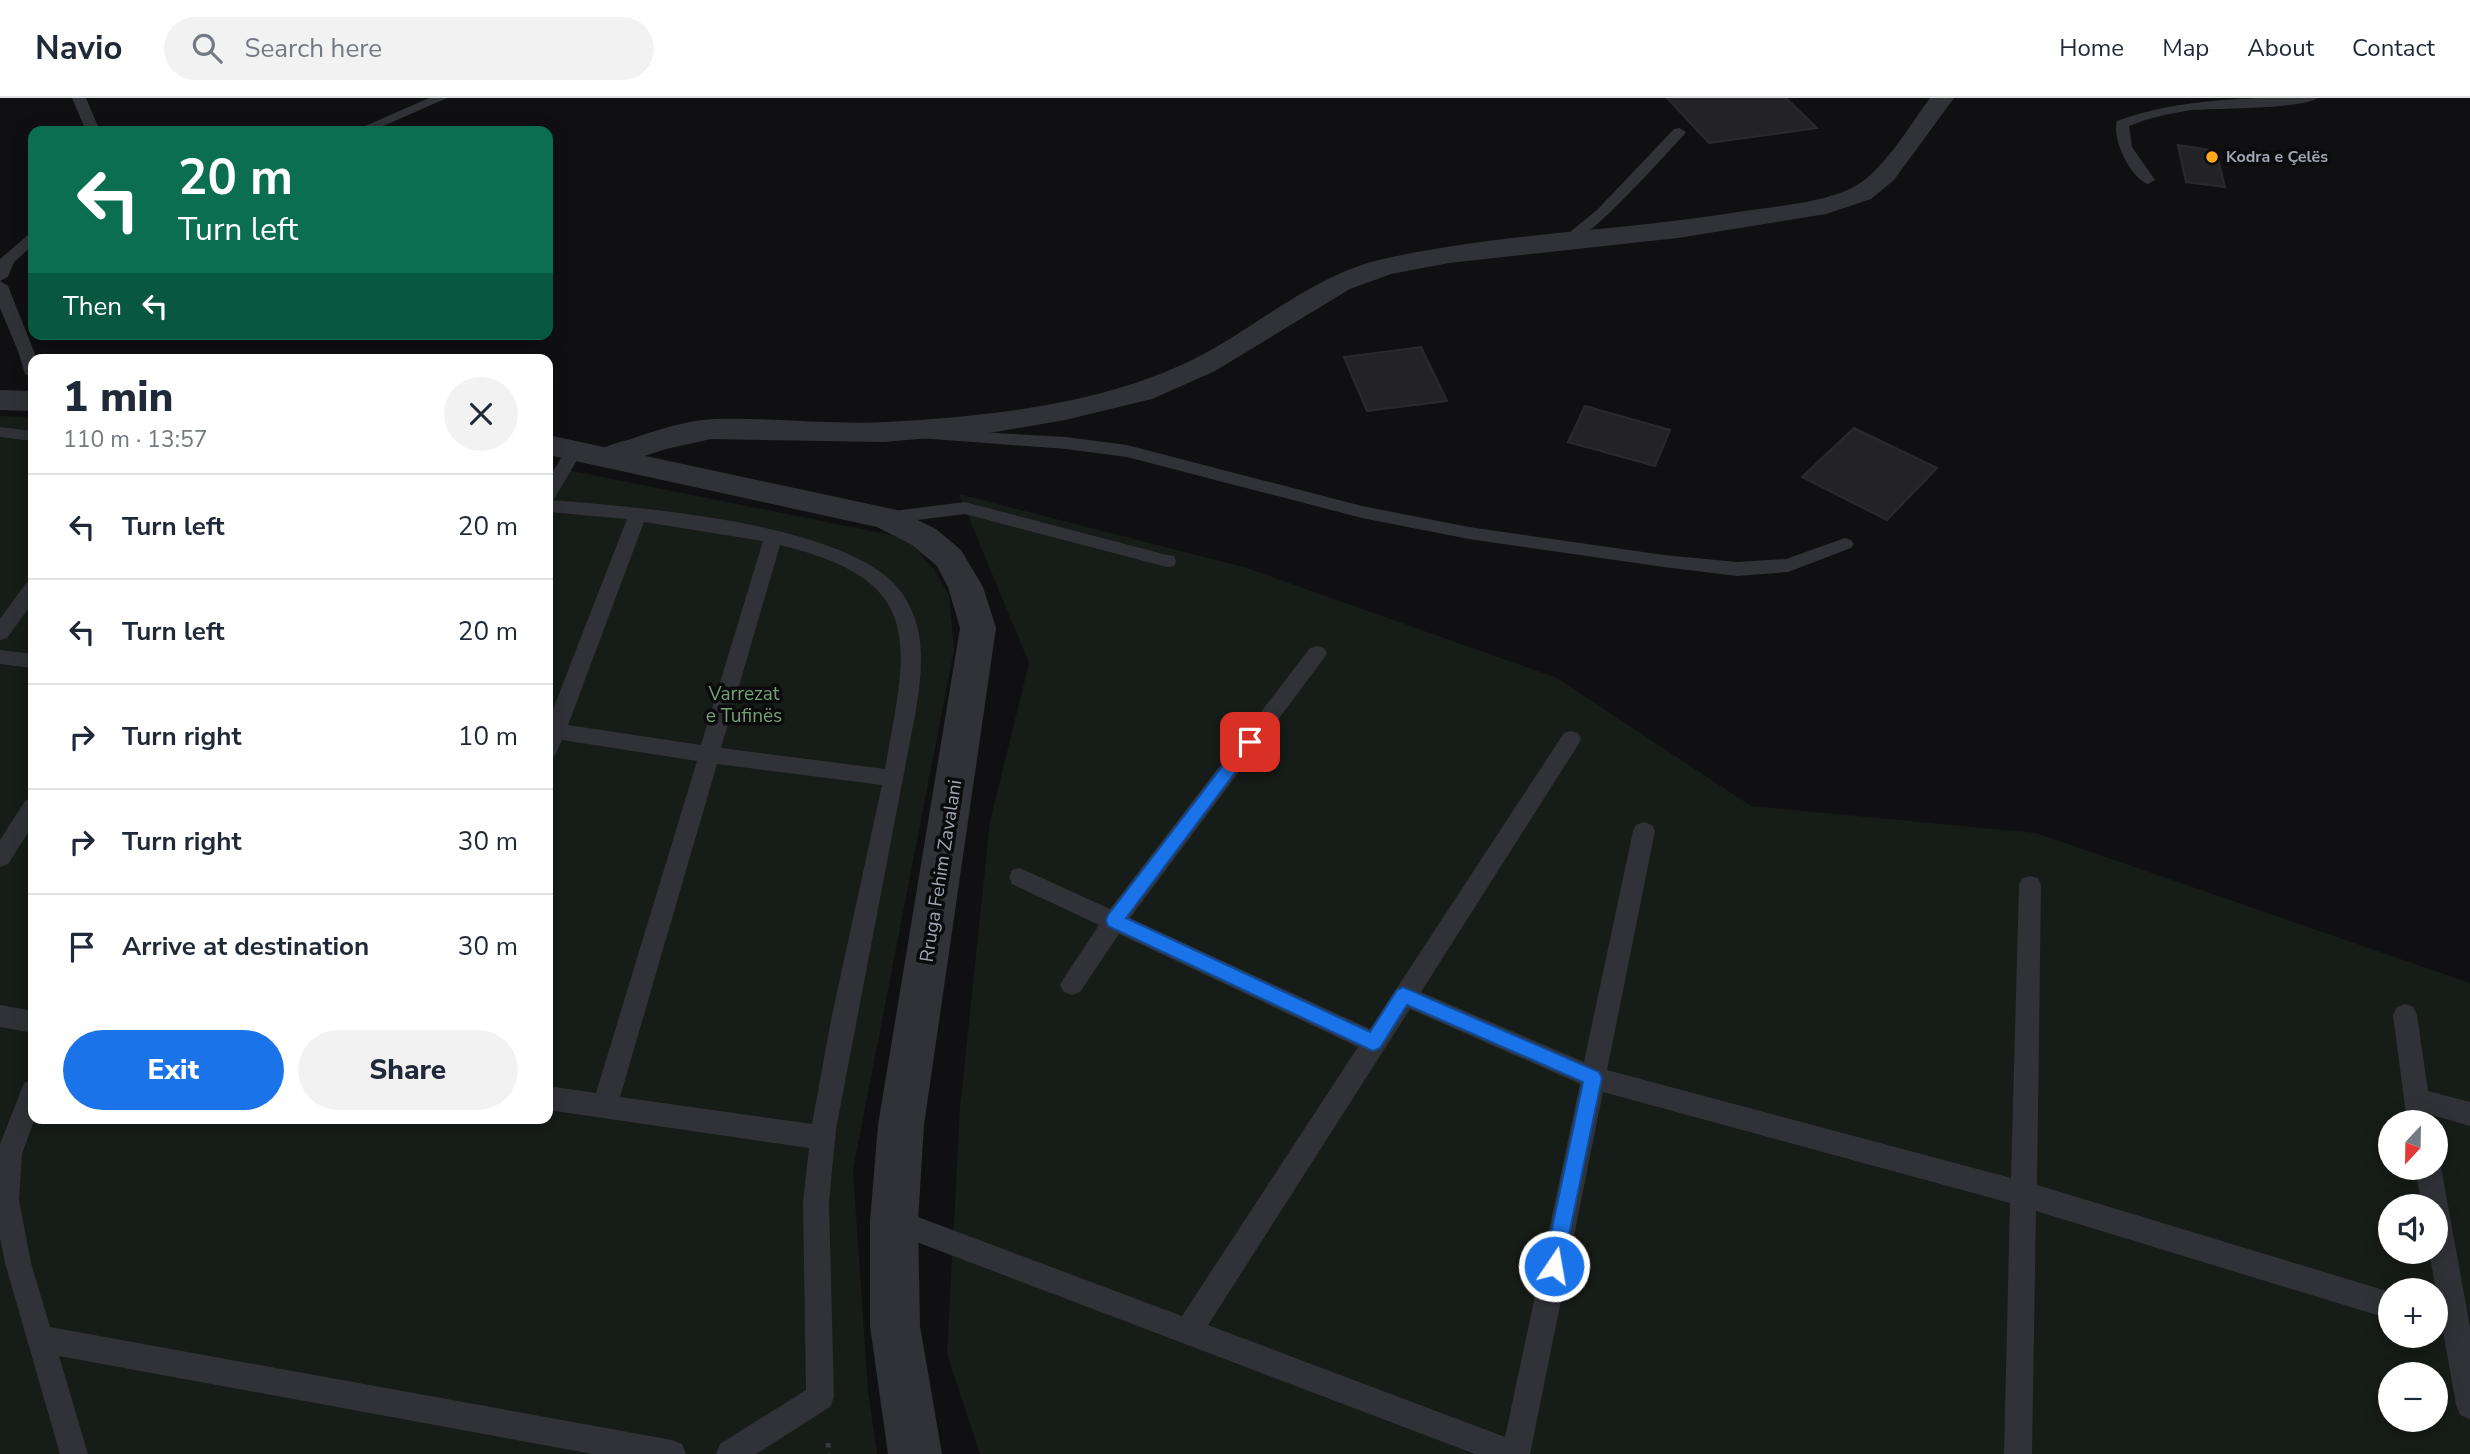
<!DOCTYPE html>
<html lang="en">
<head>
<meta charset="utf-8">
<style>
	:root { --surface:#fff; --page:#f2f2f3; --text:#1f2937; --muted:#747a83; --line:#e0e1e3; --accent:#1a73e8 }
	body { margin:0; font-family:"Nunito Sans",sans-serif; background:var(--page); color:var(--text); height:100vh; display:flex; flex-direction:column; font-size:26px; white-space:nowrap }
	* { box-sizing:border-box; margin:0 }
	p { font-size:23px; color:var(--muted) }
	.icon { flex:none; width:38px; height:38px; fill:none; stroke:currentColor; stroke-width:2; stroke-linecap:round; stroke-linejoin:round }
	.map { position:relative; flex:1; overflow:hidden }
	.panel { position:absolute; left:28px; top:256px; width:525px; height:770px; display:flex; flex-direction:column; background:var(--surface); border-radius:14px; box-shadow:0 4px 18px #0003 }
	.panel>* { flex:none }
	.top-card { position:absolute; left:28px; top:28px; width:525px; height:214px; border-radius:14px; box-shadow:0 4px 18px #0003; background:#0b6e4f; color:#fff; overflow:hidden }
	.needle { width:46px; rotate:202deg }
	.fabs { position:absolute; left:2378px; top:1012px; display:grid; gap:14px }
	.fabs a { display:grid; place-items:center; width:70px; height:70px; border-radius:50%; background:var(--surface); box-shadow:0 4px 18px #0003; font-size:35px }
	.pin { position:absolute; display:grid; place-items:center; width:60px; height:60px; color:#fff; margin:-30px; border-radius:14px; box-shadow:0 4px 10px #0006 }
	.me { position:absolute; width:77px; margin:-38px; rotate:12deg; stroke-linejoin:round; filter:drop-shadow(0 0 5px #0008) }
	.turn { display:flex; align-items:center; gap:24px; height:147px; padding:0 35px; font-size:32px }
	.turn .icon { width:91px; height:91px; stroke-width:2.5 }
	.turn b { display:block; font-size:49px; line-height:60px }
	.then { display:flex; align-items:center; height:66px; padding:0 35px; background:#0003; gap:14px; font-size:26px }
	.round { display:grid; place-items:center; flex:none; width:74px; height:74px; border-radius:37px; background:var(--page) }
	.headline { display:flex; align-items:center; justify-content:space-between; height:119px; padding:0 35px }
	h1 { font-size:42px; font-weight:800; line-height:52px }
	.button { display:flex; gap:14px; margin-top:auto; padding:14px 35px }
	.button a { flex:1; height:80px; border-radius:42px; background:var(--accent); color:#fff; font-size:28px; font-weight:800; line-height:80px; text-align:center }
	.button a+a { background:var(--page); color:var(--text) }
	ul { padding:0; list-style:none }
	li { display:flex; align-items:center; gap:21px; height:105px; padding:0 35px; border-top:2px solid var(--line) }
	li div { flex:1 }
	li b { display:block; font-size:26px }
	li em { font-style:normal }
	header { display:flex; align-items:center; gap:42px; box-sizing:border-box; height:98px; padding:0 35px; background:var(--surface); border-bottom:2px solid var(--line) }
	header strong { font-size:33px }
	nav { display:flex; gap:38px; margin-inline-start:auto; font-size:24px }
	.search { width:490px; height:63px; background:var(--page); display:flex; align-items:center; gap:18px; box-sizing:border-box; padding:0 24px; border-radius:38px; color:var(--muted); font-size:26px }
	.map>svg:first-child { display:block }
</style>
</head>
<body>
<header>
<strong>Navio</strong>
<div class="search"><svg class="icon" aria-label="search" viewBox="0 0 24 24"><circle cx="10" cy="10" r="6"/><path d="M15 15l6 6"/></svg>Search here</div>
<nav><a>Home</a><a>Map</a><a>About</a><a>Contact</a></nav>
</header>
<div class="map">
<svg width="2470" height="1356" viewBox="0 0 2470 1356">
	<rect width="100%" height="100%" fill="#101012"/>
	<path fill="#161c17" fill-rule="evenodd" d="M0,318l33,1v701h515v-652l358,72 28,31 15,26 5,55 -101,520 15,221 9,63h-877z
		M959,396l288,74 310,110 194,128 285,27 434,150v471h-1490l-33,-100 13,-246 30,-287 39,-158zM2390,1024h46v45h-46zM2390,1108h46v45h-46zM2390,1192h46v45h-46zM2390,1276h46v45h-46z"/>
	<path fill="#232326" stroke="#2a2a2e" stroke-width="2" d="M1667,0h119l31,30 -108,15z
		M2178,47l38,6 9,36 -39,-5z
		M1421,249l26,54 -80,10 -23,-54z
		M1585,308l85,24 -15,36 -87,-24z
		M1854,330l83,40 -50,52 -85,-43z"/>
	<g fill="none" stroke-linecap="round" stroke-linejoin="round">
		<path stroke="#37393e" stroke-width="5" stroke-dasharray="4.5 6" stroke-linecap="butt" d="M828,1345l1,11"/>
		<path fill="#313237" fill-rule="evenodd" d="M72,0h14l14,33h-14z
			M429,0h18l-75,33h-18z
			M2259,0h58c-13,11 -102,10 -125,12 -22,3 -43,8 -63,16l3,21 23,33 -7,4c-17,-5 -37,-46 -31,-63 47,-17 93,-21 142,-23z
			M1679,30l7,4 -2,3c-19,19 -103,117 -125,112l-2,-3 2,-3 38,-31 77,-81z
			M33,136v11l-19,17 -6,15 -8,4 8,5 29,73h-4v20l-8,-5 -7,-23 -18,-43v-49l28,-24z
			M0,329l33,4v10l-33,-4z
			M926,331l140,8 61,8 235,61 107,21 195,28 73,7 49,-3 59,-21 6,2 3,4 -3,4 -63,24 -51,4 -73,-9 -195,-28 -107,-21 -235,-61 -61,-8 -146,-11 -2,-4 2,-4z
			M574,346l9,6 -29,49 -3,1c82,7 307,22 353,96 23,36 18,75 12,114l-80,419 -7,73 5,195 -4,10 -74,47h-40l4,-10 86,-54 -3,-188 6,-54 -261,-38v-24l48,7 101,-332 -135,-21 -7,16 -7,2v-36l79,-203 -79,-7v-32l20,-34zM644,424l119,19 -62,204 -133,-20zM780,447c149,36 127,99 105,224l-164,-21zM717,666l165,21 -51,235 -19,104 -192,-27z
			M965,404l202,53 7,1 2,5 -2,5 -7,1 -202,-53 -80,10 -6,-2 -3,-4 3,-4 6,-2z
			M33,483v21l-26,36 -7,2v-21l26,-36z
			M1317,548l7,2 3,5 -3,5 -194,260 240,111 194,-296 7,-2 7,2 3,6 -3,6 -157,247 163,70 49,-231 3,-6 8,-3 8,3 3,6 -48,239 404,108 8,-293 3,-7 8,-2 8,2 3,7 -4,300 353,107v27l-354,-108 -4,243h-28l6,-251 -407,-111 -73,362h-55l-590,-224 -4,-9 4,-9 9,-4 288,108 176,-269 -239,-113 -39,58 -8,3 -8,-3 -4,-7 4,-7 35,-53 -87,-41 -3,-7 3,-7 8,-2 90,41 200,-261zM1410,911l170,75 -75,353 -297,-112z
			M0,552l33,4v14l-33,-4z
			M33,700v27l-25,39 -8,3v-27l25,-39z
			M2405,906l8,3 4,8 11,76 42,11v24l-38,-11v7h-25l-14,-107 4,-8z
			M0,907l33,6v22l-33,-6z
			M33,981l2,39 -13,36 -3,46 12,63 19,64 622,113 10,4 4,10h-93l-534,-98 29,98h-28l-55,-191 -5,-25v-94l24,-61z
			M2436,1060l5,9 29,160v92l-10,-4 -4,-10 -27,-154h7v-45h-14l-7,-39h21z"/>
		<path fill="#313237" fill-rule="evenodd" d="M1930,0h24l-60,82 -23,19 -45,15 -148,24 -229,25 -58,11 -41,15 -135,82 -63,28 -87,21 -76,13 -105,9 -173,-3 -45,10 -56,18 -11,-3 -5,-7c8,-12 24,-14 37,-18 26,-9 56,-19 84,-20 57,-2 115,6 172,3 102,-6 214,-17 307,-63 64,-32 118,-84 189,-100 116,-26 238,-28 355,-47 37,-6 78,-8 112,-23 32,-15 59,-63 80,-91z"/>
		<path fill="#313237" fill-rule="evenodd" d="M0,292l33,1v20l-33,-1z
			M548,337l349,75 39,19 25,21 22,37 13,41 -72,497 -6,96 2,105 22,128h-54l-18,-128v-105l8,-96 82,-497 -12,-41 -11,-21 -25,-21 -35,-18 -329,-72z"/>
	</g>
	<path fill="#1a73e8" stroke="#114b97" stroke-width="2" d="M1250,638l8,6 -132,176 244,114 27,-42 6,-3 196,85 3,6 -41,195 -7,3 -7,-3 -3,-7 39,-184 -176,-77 -27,43 -7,3 -265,-125 -2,-6 2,-5 136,-177z"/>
	<circle fill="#ffa91b" stroke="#0b0b0d" stroke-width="2.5" cx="2212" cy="59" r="7"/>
	<g text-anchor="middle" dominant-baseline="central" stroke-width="7" stroke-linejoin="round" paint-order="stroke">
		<g font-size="16" font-weight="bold" fill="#a0a7b4" stroke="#0b0b0d" text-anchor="start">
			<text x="2226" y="59">Kodra e Çelës</text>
		</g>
		<g font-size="19" fill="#75a076" stroke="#0b0b0d">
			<text x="744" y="596">Varrezat<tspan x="744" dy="22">e Tufinës</tspan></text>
		</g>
		<g font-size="19" fill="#a0a7b4" stroke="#0b0b0d">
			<text transform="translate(941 773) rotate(-81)">Rruga Fehim Zavalani</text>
		</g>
	</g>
</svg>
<div class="fabs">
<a><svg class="needle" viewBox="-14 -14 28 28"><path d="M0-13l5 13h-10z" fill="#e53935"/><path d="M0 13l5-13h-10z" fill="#747a83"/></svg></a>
<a><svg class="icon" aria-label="sound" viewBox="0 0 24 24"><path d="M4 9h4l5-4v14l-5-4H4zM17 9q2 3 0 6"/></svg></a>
<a>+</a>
<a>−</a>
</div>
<div class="pin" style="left:1250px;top:644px;background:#d93025"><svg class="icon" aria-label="arrive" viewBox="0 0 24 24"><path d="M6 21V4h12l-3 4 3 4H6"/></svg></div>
<svg class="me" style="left:1554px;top:1168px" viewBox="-20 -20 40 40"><circle r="17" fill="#1a73e8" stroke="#fff" stroke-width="3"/><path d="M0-11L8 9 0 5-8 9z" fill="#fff"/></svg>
<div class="top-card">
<div class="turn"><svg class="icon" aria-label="left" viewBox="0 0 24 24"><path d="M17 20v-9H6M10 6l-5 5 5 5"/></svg><div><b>20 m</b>Turn left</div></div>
<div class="then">Then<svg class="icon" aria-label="left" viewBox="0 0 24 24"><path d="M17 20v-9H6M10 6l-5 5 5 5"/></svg></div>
</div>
<section class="panel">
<div class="headline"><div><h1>1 min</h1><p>110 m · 13:57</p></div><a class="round"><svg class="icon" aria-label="close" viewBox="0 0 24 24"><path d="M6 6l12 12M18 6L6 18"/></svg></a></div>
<ul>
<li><svg class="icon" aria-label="left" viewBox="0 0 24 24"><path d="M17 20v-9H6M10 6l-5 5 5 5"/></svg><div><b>Turn left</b></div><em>20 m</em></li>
<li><svg class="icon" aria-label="left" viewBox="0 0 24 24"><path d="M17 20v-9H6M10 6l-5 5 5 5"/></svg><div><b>Turn left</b></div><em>20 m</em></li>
<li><svg class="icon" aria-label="right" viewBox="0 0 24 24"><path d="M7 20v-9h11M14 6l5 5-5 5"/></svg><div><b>Turn right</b></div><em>10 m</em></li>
<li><svg class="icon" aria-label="right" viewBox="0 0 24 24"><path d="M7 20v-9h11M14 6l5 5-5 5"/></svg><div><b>Turn right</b></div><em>30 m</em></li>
<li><svg class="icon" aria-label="arrive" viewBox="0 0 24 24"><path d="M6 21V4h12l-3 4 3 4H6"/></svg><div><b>Arrive at destination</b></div><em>30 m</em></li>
</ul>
<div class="button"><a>Exit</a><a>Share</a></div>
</section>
</div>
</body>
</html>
